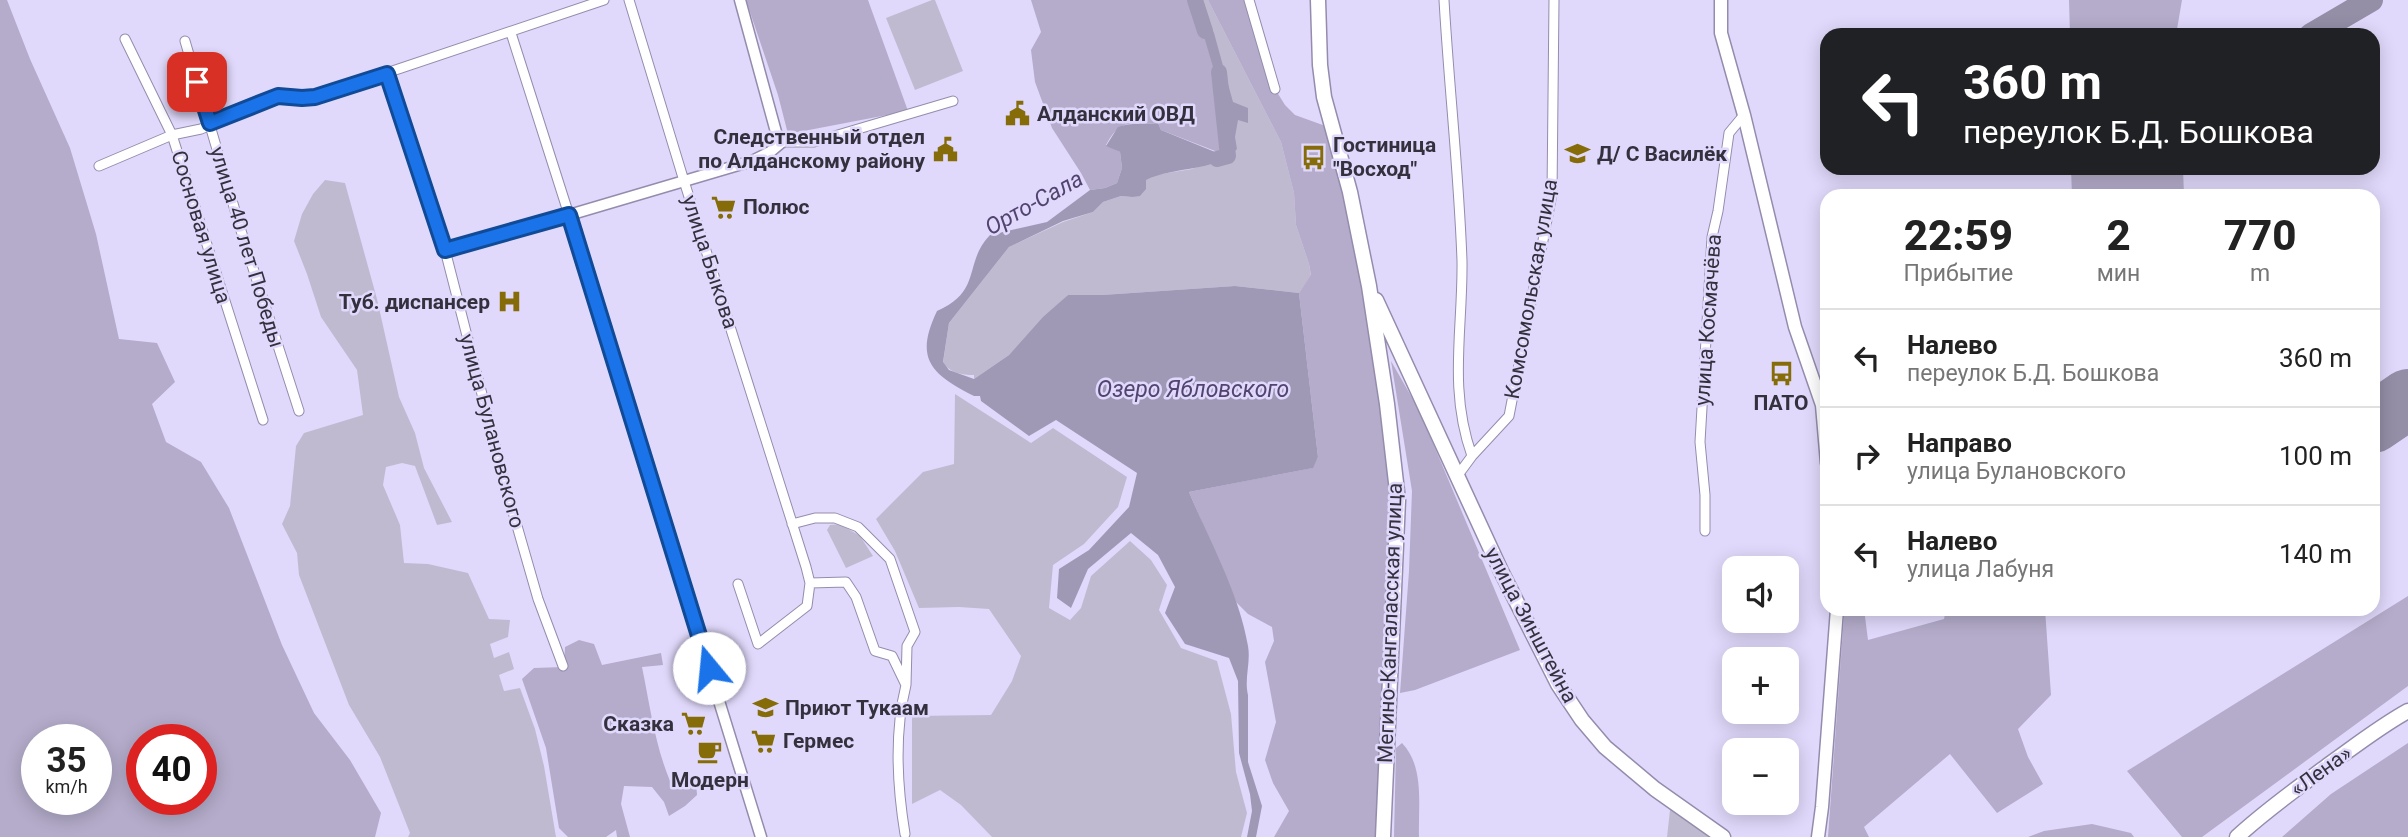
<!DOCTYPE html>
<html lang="ru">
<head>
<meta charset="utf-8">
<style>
	:root { --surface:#fff; --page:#f6f6f6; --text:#222; --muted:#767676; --line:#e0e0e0 }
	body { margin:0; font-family:Roboto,sans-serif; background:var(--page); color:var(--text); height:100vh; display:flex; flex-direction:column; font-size:26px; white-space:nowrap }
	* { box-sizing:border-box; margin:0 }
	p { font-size:23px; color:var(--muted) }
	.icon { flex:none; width:38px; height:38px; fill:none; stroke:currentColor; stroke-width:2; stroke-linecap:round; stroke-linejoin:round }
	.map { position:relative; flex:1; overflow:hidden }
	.details { position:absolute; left:1820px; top:189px; width:560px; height:427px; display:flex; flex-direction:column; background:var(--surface); border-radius:21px; box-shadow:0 4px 18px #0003 }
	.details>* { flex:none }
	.banner { position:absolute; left:1820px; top:28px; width:560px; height:147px; border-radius:21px; box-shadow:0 4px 18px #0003; background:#202124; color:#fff; overflow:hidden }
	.tools { position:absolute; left:1722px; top:556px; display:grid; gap:14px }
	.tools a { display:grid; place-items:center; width:77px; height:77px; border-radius:14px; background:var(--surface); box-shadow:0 4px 18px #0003; font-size:35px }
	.speed { position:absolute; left:21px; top:724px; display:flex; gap:14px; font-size:35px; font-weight:700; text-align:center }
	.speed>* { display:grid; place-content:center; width:91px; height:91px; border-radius:50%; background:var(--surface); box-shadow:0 4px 18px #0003; line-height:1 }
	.speed small { font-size:18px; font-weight:400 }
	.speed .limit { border:10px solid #d22; background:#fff; color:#111 }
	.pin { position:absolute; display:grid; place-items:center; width:60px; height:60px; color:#fff; margin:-30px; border-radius:14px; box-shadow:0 4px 10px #0006 }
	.me { position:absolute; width:77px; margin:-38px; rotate:343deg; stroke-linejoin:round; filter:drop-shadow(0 0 5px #0008) }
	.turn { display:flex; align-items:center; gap:24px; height:147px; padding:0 28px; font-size:32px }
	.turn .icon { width:91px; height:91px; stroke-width:2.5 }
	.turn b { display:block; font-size:49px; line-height:60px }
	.eta { display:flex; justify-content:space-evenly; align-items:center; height:119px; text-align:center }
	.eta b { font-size:42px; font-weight:800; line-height:49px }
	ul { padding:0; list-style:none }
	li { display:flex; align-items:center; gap:21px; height:98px; padding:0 28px; border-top:2px solid var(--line) }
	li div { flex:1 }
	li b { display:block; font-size:26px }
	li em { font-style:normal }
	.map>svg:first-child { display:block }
</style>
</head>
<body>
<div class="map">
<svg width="2408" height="837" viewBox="0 0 2408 837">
	<rect width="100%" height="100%" fill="#e1d9fb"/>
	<path fill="#c0bad1" d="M932,0h3l28,71 -48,19 -29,-72z
		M1195,0h13l73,142 13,51 2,32 13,39 2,12 -12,17 -64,-7 -133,9h-34l-59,60 -35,24v-4c-13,0 -23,-2 -31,-12l6,-40 60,-76 54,-25 30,-10 10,-10 18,-6 11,1 13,-17 10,-5 37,-6 36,-13 -7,-79z
		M325,180l20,3 32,116 22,98 16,36 9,35 28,54 -15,3 -22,-59 -13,-3 -16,4 -3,18 17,40 4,38 24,1 40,9 21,46 21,1 -2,17 -18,7 4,14 15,-6 5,17 -15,6 5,16 16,-3 15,41 9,37 12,71h-148l2,-4 -30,-76 -31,-52 -50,-130 -2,-22 -15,-29 8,-18 6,-60 8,-13 59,-18 -6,-45 -36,-53 -14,-43 -13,-33 8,-27 11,-20z
		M955,394l76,49 22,-15 74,49 -9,30 -34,37 -31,21 -4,43 21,12 11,-12 10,-32 39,-35 21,19 16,25 -8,25 22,38 36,13 14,53 5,58 11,41 -6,24h-249l-31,-32 -21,-15 -28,14v-88l79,-1 21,-34 9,-25 -32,-47 -30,-2 -40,1 -24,-57 -19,-32 47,-47 31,-8z
		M840,524l20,12 13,20 -27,12 -19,-38 3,-5z
		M1671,801l52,36h-56z"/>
	<path fill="#b4acca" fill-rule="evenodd" d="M0,0h7l23,59 40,89 26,86 23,105 38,4 18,39 -23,22 14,38 35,20 28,46 53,137 32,68 36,47 31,53 -6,24h-375zM37,740h59v60h-59zM142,740h59v60h-59z
		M746,0h122l40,111 -120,23 -10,-39z
		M1031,0h164l26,77 7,79 -67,-26 -3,-7c-28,3 -36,-7 -52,22l14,7 2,16 -5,15 -12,5 -15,2 -9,-17 -29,-45 -17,-46 -4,-32 10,-18z
		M1208,0h41l26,89 10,16 10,10 36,13 19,64 48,308 -15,337h-109l15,-26 -16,-28 -8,-23 11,-38 -11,-60 9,-21 -2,-14 -24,-13 -12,-12 -47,-110 123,-24 6,-11 -19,-164 12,-18 -2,-11 -13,-39 -2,-32 -13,-51z
		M2069,0h113l-6,35h-106z
		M2071,168h112l1,28h-112z
		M1391,361l28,49 101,240 -105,40 -15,3 9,-122 3,-80z
		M2408,596v90l-206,151h-20l-55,-66z
		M1864,609l4,31 76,-21 2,-10h99l6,86 -33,34 10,28 15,27 -46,29 -47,-59 -86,73 5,10h-41l16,-221z
		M579,640l15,4 8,21 59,-12 2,12 -21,2c8,39 13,78 28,114h26l1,14 -12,11 -16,10 -5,-14 -12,-15 -28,-1 -3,18 9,33h-13l-1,-7 -10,7h-38l-9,-9 -13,-80 -24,-69 12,-11 30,-1 1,-20z
		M1402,743c23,24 16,63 17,94h-25l2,-89z
		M2408,743v94h-126l49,-43z
		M2092,824l39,9 3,4h-106l16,-6z"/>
	<path fill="#a099b6" d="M1196,0h4l14,33 19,69 15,6v15l-10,-3 -3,17 2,12c-23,24 -64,17 -91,31v9l-6,7 -8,1 -11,-1 -18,6 -10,10 -30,9 -54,26 -60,76 -6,39 6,8 25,9 35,-24 34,-38 25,-22h34l133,-9 64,7 19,164 -5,11 -124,24c21,50 50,101 59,154 3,17 -4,32 0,49v67l14,44 -6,31h-9l5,-26 -2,-17 -11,-41 -1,-72 -9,-23 -44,-14 -20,-31 10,-26 -17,-32 -27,-22 -43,36 -17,39 -14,-10 2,-29 30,-19 40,-43 8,-34 -81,-53 -27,16 -48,-35 -1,-5h-6c-43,-22 -60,-37 -37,-85 46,-20 26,-48 53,-76l57,-13 43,-32 15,-2 12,-5 5,-15 -2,-16 -14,-6 12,-19c13,-5 27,-2 40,-4l3,7 59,24 12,-8v-20l-5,-26 -8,-13 -19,-64z"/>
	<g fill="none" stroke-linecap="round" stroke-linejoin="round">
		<path stroke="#a099b6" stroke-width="16" d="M1195,0l10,31
			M1217,159l11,-3 -9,-84"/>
		<path stroke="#948ea7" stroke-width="24" d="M2311,35l60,-35"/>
		<path stroke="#948ea7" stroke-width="60" d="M2373,423l35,-24"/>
		<defs>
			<path id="minor" d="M629,0l55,181 122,386 4,16 -3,23 -49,38 -20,-60
				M1249,0l26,89
				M1444,0c5,87 15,174 18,261 1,68 -14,128 10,195
				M125,39l47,96 91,285
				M185,41l57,193 57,177
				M387,74l58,176 60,234 33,115 25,67
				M782,142h32l139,-41
				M99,166l73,-31 29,-6 77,-33 24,2 13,-1 289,-97
				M445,250l124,-35 -58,-182
				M1458,475l14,-19 37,-40 43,-222 2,-194
				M792,524l23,-6h20l23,9 32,32 25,73 -8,14 -1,39 -14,-29 -17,-5 -19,-54 -10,-15 -36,1
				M1705,531v-36l-5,-53 12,-205 6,-26 11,-78 15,-18
				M905,834c-8,-49 -11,-101 1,-149"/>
			<path id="tertiary" d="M740,0l36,132 6,10 -12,10 -18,9 -183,54 192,622"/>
			<path id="secondary" d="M1721,0v33l23,82 51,212 27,78 5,58
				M1818,837l4,-30 15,-198"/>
			<path id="primary" d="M1318,0l2,65 4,32 26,95 19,94 18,118 11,96 -15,337
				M1376,300l125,271 57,113 24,36 23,27 50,42 68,48"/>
			<path id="trunk" d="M2237,837c28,-26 59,-48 90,-71 27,-19 52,-39 81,-55"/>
		</defs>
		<use href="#minor" stroke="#958cad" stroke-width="11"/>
		<use href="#tertiary" stroke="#958cad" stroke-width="13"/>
		<use href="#secondary" stroke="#958cad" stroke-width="15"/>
		<use href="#primary" stroke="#958cad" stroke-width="17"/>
		<use href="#trunk" stroke="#958cad" stroke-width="17"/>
		<use href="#minor" stroke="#fff" stroke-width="9"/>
		<use href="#tertiary" stroke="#fff" stroke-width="10"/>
		<use href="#secondary" stroke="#fff" stroke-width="12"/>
		<use href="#primary" stroke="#fff" stroke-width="14"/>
		<use href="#trunk" stroke="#fff" stroke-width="14"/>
	</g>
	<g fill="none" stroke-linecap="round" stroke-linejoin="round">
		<defs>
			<path id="route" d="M197,82l13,41 68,-27 24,2 13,-1 72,-23 58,176 124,-35 140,453"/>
		</defs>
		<use href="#route" stroke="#114b97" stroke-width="18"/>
		<use href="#route" stroke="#1a73e8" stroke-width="12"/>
	</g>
	<defs>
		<symbol id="civic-bare" viewBox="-9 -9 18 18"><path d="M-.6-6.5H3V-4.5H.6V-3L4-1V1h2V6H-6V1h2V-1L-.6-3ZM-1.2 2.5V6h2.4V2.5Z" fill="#856c09" stroke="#e1d9fb" stroke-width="2.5" paint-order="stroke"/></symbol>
		<symbol id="school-bare" viewBox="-9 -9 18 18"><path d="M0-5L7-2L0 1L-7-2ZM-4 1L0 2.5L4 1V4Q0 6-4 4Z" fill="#856c09" stroke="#e1d9fb" stroke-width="2.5" paint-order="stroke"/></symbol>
		<symbol id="bus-bare" viewBox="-9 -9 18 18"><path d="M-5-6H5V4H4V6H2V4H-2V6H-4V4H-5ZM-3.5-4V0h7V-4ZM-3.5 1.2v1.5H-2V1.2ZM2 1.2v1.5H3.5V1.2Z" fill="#856c09" stroke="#e1d9fb" stroke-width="2.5" paint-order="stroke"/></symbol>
		<symbol id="supermarket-bare" viewBox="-9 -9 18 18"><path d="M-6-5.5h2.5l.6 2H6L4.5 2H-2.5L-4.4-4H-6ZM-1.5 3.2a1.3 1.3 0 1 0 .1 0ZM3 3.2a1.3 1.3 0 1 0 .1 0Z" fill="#856c09" stroke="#e1d9fb" stroke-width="2.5" paint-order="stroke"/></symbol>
		<symbol id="hospital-bare" viewBox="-9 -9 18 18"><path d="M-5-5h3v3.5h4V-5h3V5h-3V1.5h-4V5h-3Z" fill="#856c09" stroke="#e1d9fb" stroke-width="2.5" paint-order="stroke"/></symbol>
		<symbol id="cafe-bare" viewBox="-9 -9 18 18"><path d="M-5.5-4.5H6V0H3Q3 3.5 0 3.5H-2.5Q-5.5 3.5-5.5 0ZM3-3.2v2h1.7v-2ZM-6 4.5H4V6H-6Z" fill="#856c09" stroke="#e1d9fb" stroke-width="2.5" paint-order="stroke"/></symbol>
	</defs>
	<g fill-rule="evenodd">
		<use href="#civic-bare" x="1000" y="96" width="35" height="35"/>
		<use href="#civic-bare" x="928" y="132" width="35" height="35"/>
		<use href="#school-bare" x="1560" y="136" width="35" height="35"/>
		<use href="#bus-bare" x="1296" y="140" width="35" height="35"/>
		<use href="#supermarket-bare" x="706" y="190" width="35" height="35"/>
		<use href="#hospital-bare" x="492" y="284" width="35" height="35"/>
		<use href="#bus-bare" x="1764" y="356" width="35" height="35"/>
		<use href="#school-bare" x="748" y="690" width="35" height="35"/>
		<use href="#supermarket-bare" x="676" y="706" width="35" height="35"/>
		<use href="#supermarket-bare" x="746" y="724" width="35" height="35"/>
		<use href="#cafe-bare" x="692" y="734" width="35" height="35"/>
	</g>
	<g text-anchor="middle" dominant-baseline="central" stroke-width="5" stroke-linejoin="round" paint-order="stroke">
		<g font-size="21" font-weight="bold" fill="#34303e" stroke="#e1d9fb" text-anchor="start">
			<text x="1037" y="114">Алданский ОВД</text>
			<text x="925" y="137" text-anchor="end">Следственный отдел<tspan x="925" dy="24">по Алданскому району</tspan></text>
			<text x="1333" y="145">Гостиница<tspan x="1333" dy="24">"Восход"</tspan></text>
			<text x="1597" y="154">Д/ С Василёк</text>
			<text x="743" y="207">Полюс</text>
			<text x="490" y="302" text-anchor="end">Туб. диспансер</text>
			<text x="1781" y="403" text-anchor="middle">ПАТО</text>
			<text x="785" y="708">Приют Тукаам</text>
			<text x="674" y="724" text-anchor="end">Сказка</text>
			<text x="783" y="741">Гермес</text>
			<text x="710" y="780" text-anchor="middle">Модерн</text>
		</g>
		<g font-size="21" fill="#34303e" stroke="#e1d9fb">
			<text transform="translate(201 227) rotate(73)">Сосновая улица</text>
			<text transform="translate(247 247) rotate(73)">улица 40 лет Победы</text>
			<text transform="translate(710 262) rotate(72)">улица Быкова</text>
			<text transform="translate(1531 289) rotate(-80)">Комсомольская улица</text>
			<text transform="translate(1708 320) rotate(-86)">улица Космачёва</text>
			<text transform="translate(492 431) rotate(75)">улица Булановского</text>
			<text transform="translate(1390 623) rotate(-88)">Мегино-Кангаласская улица</text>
			<text transform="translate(1531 625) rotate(62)">улица Зинштейна</text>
			<text transform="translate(2321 771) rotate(-36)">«Лена»</text>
		</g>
		<g font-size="23" font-style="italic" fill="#514470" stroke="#e1d9fb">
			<text transform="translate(1034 203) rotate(-29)">Орто-Сала</text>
			<text x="1193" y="389">Озеро Ябловского</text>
		</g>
	</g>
</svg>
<div class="tools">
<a><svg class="icon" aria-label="sound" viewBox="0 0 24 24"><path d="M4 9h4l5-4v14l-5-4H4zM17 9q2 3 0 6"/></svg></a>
<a>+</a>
<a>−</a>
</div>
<div class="speed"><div>35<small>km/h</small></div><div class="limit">40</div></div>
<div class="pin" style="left:197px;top:82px;background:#d93025"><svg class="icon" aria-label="arrive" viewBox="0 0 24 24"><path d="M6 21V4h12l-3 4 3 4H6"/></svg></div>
<svg class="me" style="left:709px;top:668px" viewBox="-20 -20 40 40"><circle r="19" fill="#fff"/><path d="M0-13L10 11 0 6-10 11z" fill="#1a73e8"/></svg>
<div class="banner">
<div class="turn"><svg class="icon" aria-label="left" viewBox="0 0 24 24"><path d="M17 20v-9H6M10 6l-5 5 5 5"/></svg><div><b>360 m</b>переулок Б.Д. Бошкова</div></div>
</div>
<section class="details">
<div class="eta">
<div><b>22:59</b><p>Прибытие</p></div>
<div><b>2</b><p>мин</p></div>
<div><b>770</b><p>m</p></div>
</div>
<ul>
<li><svg class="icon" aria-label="left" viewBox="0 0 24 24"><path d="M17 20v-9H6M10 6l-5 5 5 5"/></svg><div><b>Налево</b><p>переулок Б.Д. Бошкова</p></div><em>360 m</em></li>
<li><svg class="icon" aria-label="right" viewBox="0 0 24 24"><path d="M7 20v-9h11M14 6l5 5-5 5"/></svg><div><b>Направо</b><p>улица Булановского</p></div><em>100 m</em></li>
<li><svg class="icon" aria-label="left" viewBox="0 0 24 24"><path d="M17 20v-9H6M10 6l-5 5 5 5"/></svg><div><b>Налево</b><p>улица Лабуня</p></div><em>140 m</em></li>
</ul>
</section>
</div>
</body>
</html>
